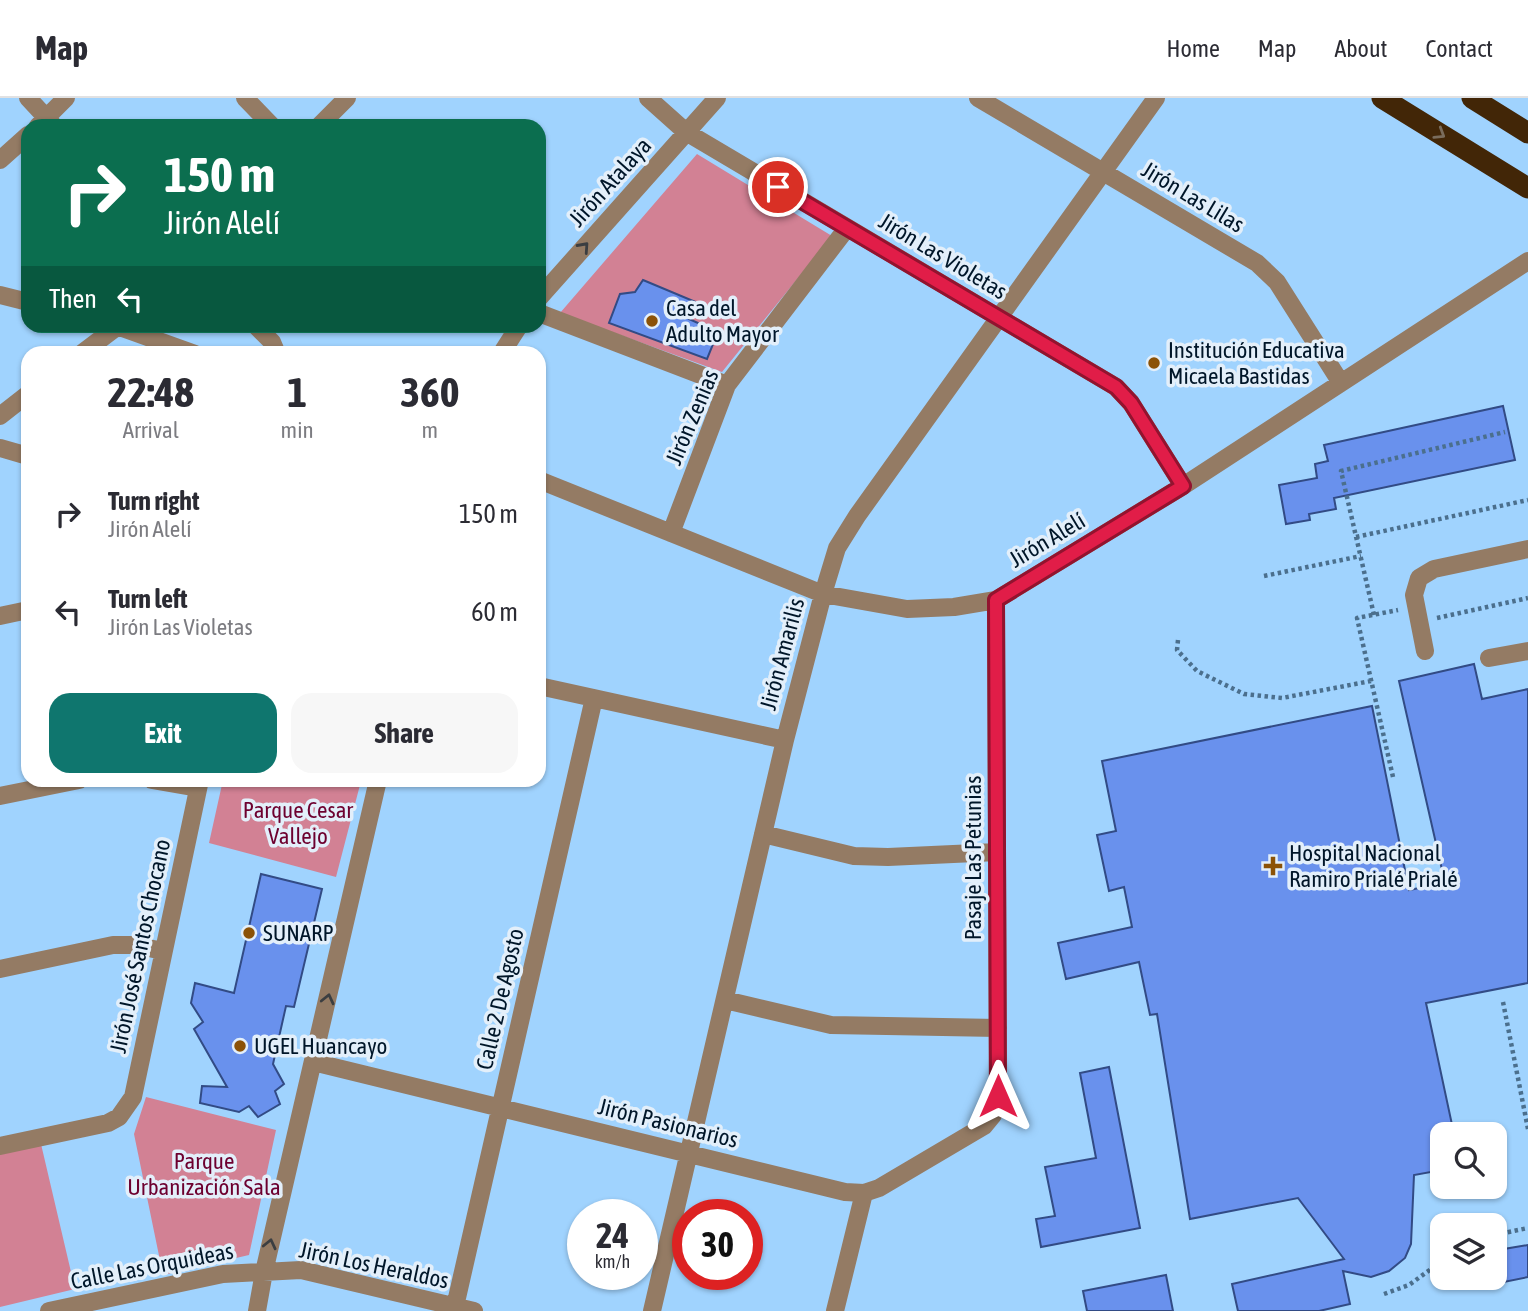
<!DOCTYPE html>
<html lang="en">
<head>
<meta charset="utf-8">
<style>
	:root { --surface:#fff; --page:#f7f7f7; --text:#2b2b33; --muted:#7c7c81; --line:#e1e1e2; --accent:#0f766e }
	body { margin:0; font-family:"Asap Condensed",sans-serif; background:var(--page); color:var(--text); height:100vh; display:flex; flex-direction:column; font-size:26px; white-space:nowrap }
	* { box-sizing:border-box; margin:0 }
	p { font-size:23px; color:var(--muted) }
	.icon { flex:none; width:38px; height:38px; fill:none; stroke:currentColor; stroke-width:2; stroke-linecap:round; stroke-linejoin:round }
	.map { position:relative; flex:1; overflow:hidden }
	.side { position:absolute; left:21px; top:248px; width:525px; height:441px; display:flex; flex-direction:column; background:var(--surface); border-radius:21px; box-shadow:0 2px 5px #0004 }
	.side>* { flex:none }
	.guide { position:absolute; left:21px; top:21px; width:525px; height:214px; border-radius:21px; box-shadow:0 2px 5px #0004; background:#0b6e4f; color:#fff; overflow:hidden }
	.fabs { position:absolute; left:1430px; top:1024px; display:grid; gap:14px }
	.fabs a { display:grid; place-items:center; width:77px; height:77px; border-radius:14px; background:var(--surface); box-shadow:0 2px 5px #0004; font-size:35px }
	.speed { position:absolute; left:567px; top:1101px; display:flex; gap:14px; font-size:35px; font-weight:700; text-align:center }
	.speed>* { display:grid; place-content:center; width:91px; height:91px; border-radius:50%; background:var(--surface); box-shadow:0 2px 5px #0004; line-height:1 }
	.speed small { font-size:18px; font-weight:400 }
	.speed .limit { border:10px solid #d22; background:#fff; color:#111 }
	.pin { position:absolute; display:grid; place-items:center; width:60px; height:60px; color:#fff; margin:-30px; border:4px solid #fff; border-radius:50%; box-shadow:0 2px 7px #0007 }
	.me { position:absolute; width:77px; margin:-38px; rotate:0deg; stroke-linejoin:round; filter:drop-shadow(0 0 5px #0008) }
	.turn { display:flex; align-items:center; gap:24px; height:147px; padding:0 28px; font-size:32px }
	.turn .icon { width:91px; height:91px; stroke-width:2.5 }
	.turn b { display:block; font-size:49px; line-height:60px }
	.then { display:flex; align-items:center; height:66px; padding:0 28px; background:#0003; gap:14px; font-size:26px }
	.eta { display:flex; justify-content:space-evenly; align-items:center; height:119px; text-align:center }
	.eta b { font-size:42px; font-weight:700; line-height:49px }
	.primary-button { display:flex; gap:14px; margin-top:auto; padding:14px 28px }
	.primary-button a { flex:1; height:80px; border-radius:21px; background:var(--accent); color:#fff; font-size:28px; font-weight:700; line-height:80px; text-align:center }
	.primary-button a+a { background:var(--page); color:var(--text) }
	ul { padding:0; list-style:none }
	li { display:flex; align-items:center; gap:21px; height:98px; padding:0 28px }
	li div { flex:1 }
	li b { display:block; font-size:26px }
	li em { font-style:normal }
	header { display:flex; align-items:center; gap:42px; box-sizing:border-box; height:98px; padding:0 35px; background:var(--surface); border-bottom:2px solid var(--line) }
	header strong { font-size:33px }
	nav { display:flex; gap:38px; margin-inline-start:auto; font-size:24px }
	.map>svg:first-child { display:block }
</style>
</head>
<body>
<header>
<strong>Map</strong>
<nav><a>Home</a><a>Map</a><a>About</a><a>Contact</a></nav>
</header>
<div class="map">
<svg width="1528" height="1213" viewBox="0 0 1528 1213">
	<rect width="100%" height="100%" fill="#a0d3fe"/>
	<path fill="#d28194" d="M697,56l135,82 -110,136 -162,-59z
		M223,682l138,1 -25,96 -127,-34z
		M146,999l130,33 -27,125 -86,20 -29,-141z
		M41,1046l34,145 -75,18v-154z"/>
	<path fill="#6991ed" stroke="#324b85" stroke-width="2" d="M643,182l55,23 -9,16 29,13 -11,27 -98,-36 11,-29 15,-2z
		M1503,308l12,54 -181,38 2,11 -27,5 1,6 -24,4 -7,-39 38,-7 -2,-14 13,-3 -4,-16z
		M1474,566l8,35 46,-10v294l-102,20 28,131h-12v36l-28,5 -3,69 -6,14 -16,13 -18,6 -28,-6 7,33 -31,7h-81l-6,-27 112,-25 -46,-61 -108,21 -33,-205 -7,1 -11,-53 -73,17 -8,-36 74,-16 -8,-40 -15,4 -12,-56 19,-4 -14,-70 270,-55 37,184 36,-7 -46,-202z
		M261,776l61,15 -28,118 -8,-1 -13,58 11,20 -9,7 5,13 -22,13 -9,-11 -10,6 -39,-9 2,-17 25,1 -33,-58 9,-7 -12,-19 4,-20 39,10z
		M1109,969l31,161 -99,19 -5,-28 19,-3 -10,-49 51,-9 -16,-85z
		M1528,1147v32l-24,5 -10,-8v-9l10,-16z
		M1166,1177l7,36h-86l-4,-20z"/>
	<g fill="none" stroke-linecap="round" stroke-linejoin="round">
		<path stroke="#4b6f8d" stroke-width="4.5" stroke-dasharray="3.5 3.5" stroke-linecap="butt" d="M1356,439l172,-37
			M1264,478l97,-20
			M1374,517l-33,-144 164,-39
			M1437,520l91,-20
			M1178,542l-1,10 20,21 47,23 38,4 89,-17
			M1393,679l-36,-159 41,-8
			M1503,904l25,127
			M1494,1137l34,-7
			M1384,1196l25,-9 33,-24"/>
		<path stroke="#947b64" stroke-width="18" d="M28,0l26,28
			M245,0l27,28
			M648,0l38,34 430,255 15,16 52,83
			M978,0l279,165 20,19 64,101
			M38,28l28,-28
			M319,28l28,-28
			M0,62l28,-25
			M0,197l28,7
			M539,200l178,-200
			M539,215l188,72
			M117,228l78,28
			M256,228l16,16 5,12
			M81,256l37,-28
			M501,256l18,-28
			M0,318l28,-22
			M0,350l28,8
			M539,382l284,114 84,15 47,-2 42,-7 187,-114 345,-225
			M671,435l56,-148 120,-157
			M0,518l28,-6
			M1425,553l-11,-56 5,-17 15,-9 94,-20
			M1489,560l39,-7
			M539,588l246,54
			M152,682l46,8
			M0,698l79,-16
			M763,736l91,22 34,1 109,-5
			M0,871l113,-24h21l29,6
			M725,902l106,25 167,3
			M313,964l532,130 19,1 15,-5 105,-62 9,-11 5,-19 -2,-496
			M0,1048l108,-23 11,-6 14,-20 67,-317
			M49,1213l174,-37 78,-4 173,41
			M257,1213l7,-39 114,-492
			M454,1213l140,-613
			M652,1213l133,-571 38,-146 14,-46 20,-32 299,-418
			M835,1213l29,-118"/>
		<path stroke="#422607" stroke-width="21" d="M1382,0l146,90
			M1472,0l56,35"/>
	</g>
	<defs><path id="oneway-chevron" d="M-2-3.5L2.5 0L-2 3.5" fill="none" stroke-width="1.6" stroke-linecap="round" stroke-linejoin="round" transform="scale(1.75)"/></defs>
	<use stroke="#7a6c5c" href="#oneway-chevron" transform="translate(1440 36) rotate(32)"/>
	<g stroke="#3b3e41">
		<use href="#oneway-chevron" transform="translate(584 149) rotate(-48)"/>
		<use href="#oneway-chevron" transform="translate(328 901) rotate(-77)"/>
		<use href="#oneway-chevron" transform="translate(270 1146) rotate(-77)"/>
	</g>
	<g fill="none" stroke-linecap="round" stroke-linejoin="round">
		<defs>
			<path id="route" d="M778,89l338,200 15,16 52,83 -187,114 2,496"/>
		</defs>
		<use href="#route" stroke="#92132f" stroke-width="18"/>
		<use href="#route" stroke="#e11d48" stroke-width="12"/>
	</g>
	<g fill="#8b5207" stroke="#e3effa" stroke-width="2.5">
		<circle cx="652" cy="223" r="7"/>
		<circle cx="1154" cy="265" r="7"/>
		<path d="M1269.5 757.5h7v7h7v7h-7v7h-7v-7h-7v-7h7z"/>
		<circle cx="249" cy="835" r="7"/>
		<circle cx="240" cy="948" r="7"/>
	</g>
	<g text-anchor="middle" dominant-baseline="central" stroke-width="7" stroke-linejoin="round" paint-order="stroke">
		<g font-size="23" fill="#001629" stroke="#e3effa">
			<text transform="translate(610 84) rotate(-48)">Jirón Atalaya</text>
			<text transform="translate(1193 99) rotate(31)">Jirón Las Lilas</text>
			<text transform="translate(943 158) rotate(31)">Jirón Las Violetas</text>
			<text transform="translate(692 319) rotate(-67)">Jirón Zenias</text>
			<text transform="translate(1047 442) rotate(-31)">Jirón Alelí</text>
			<text transform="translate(782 556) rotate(-75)">Jirón Amarilis</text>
			<text transform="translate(973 760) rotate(-90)">Pasaje Las Petunias</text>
			<text transform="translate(140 848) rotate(-78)">Jirón José Santos Chocano</text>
			<text transform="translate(500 901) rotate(-77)">Calle 2 De Agosto</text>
			<text transform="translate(668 1025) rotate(14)">Jirón Pasionarios</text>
			<text transform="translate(374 1167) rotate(12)">Jirón Los Heraldos</text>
			<text transform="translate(152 1168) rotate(-11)">Calle Las Orquideas</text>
		</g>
		<g font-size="23" fill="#001629" stroke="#e3effa" text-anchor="start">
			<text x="666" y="210">Casa del<tspan x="666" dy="26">Adulto Mayor</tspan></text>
			<text x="1168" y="252">Institución Educativa<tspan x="1168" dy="26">Micaela Bastidas</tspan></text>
			<text x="1289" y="755">Hospital Nacional<tspan x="1289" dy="26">Ramiro Prialé Prialé</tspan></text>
			<text x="263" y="835">SUNARP</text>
			<text x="254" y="948">UGEL Huancayo</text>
		</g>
		<g font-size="23" fill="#6d002f" stroke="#e3effa">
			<text x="298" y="712">Parque Cesar<tspan x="298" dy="26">Vallejo</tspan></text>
			<text x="204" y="1063">Parque<tspan x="204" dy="26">Urbanización Sala</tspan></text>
		</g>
	</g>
</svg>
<div class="fabs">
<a><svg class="icon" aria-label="search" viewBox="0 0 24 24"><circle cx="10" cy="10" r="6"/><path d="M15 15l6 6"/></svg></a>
<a><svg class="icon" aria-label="layers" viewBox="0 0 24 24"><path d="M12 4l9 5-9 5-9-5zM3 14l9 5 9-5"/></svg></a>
</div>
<div class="speed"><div>24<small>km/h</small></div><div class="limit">30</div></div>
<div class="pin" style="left:778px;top:89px;background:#d93025"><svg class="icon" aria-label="arrive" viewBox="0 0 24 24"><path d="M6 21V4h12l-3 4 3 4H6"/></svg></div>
<svg class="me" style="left:998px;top:998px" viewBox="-20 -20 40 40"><path d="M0-17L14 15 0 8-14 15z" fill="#e11d48" stroke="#fff" stroke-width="4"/></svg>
<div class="guide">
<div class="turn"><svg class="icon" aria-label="right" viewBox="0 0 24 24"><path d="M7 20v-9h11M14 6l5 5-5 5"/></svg><div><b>150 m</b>Jirón Alelí</div></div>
<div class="then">Then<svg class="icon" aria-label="left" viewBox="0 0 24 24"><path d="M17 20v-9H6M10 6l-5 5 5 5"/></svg></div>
</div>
<section class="side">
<div class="eta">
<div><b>22:48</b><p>Arrival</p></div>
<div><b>1</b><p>min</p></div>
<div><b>360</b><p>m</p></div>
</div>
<ul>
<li><svg class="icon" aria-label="right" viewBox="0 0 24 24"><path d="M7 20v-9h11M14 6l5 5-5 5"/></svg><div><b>Turn right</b><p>Jirón Alelí</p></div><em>150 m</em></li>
<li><svg class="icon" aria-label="left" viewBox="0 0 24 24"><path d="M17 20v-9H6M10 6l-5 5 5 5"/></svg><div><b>Turn left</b><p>Jirón Las Violetas</p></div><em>60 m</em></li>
</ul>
<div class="primary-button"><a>Exit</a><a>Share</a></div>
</section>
</div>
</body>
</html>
